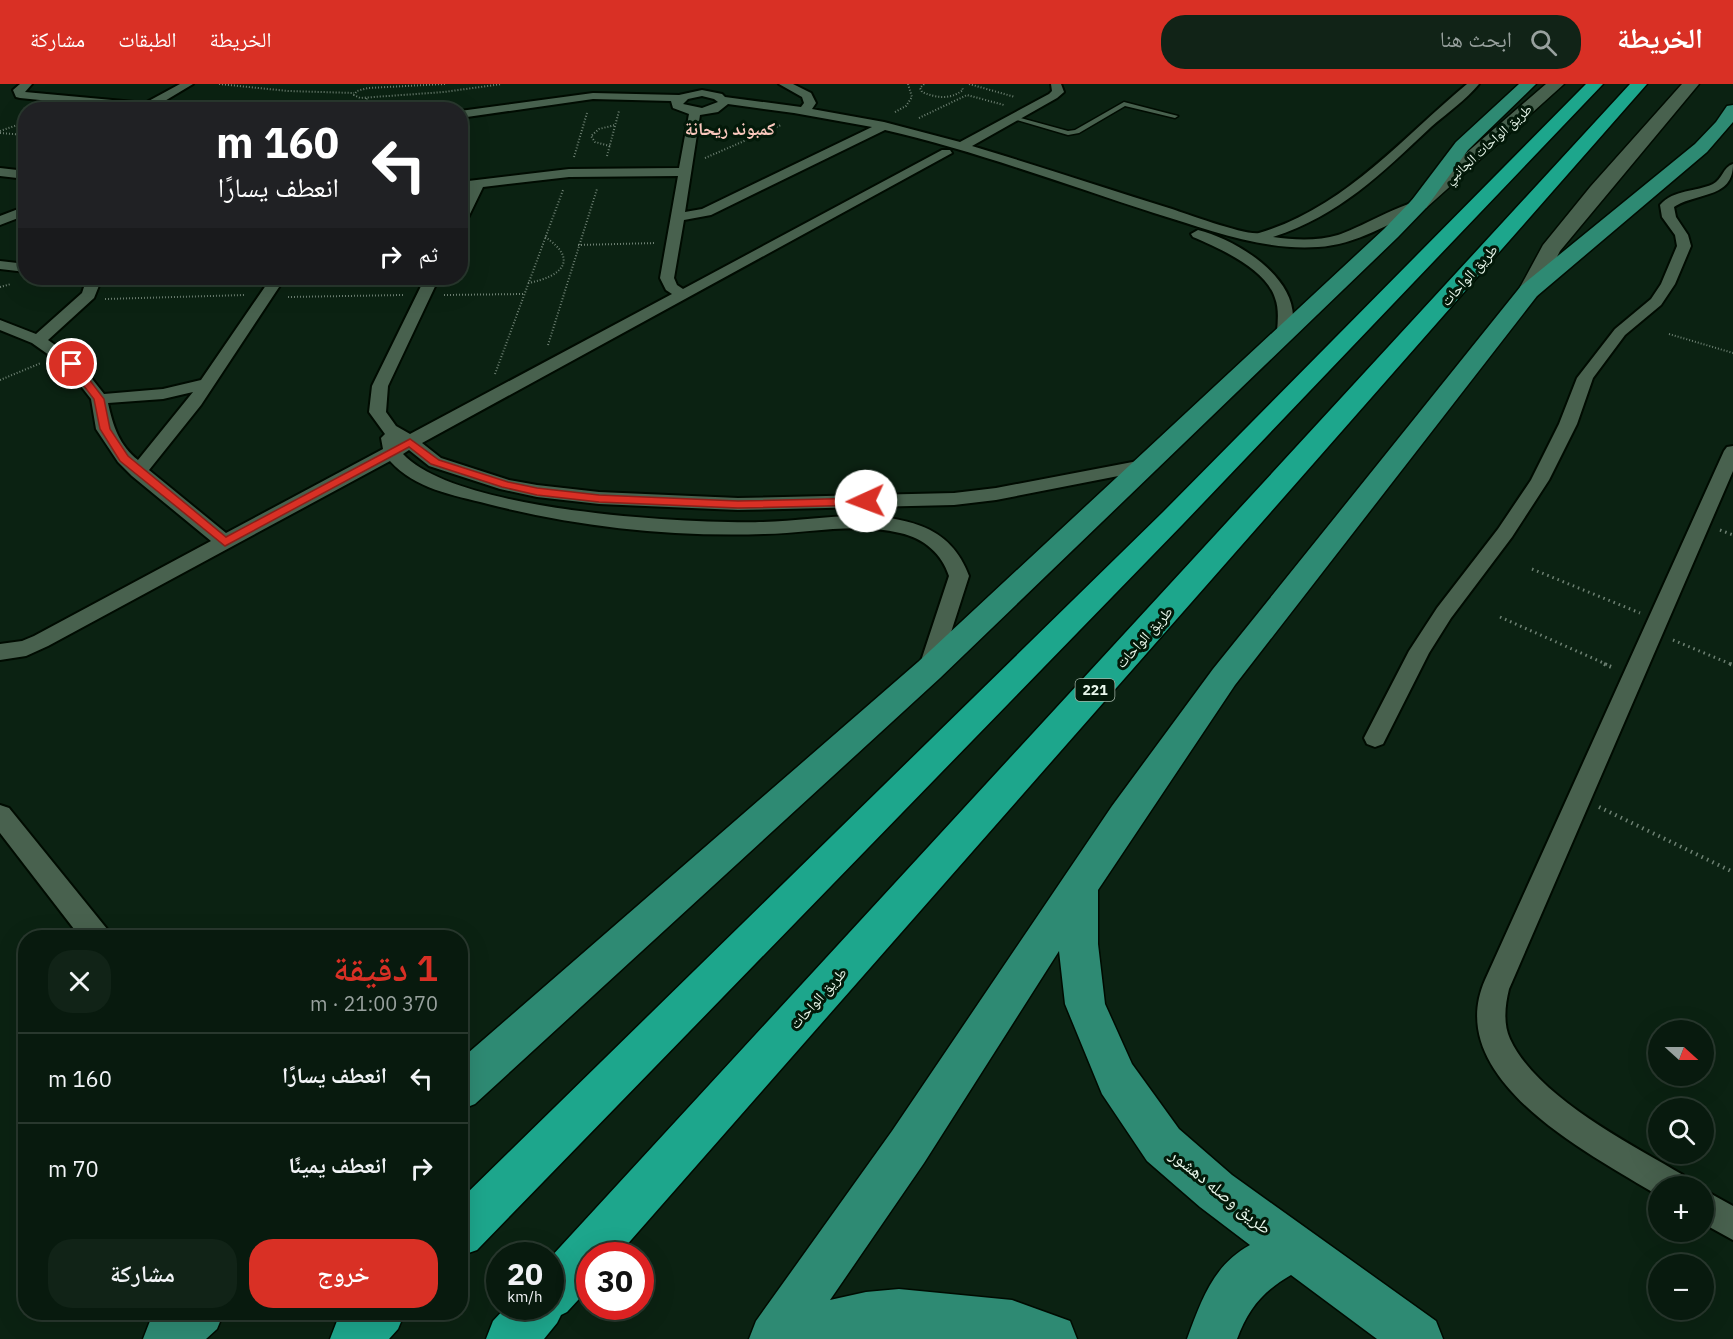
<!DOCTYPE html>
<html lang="ar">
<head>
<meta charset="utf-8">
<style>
	:root { --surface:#081a0e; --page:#112317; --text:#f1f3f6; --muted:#98a19e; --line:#29382e; --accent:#d93025 }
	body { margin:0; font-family:"IBM Plex Sans","Noto Naskh Arabic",sans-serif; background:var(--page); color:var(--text); direction:rtl; height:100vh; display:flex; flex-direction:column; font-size:22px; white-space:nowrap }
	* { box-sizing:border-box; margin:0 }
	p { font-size:20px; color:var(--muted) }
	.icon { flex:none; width:33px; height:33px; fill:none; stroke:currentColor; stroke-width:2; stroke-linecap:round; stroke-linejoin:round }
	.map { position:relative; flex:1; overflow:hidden; direction:ltr }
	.panel { position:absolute; left:18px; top:846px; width:450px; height:390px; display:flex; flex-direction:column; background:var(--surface); border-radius:24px; box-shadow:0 6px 24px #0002,0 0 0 2px var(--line); direction:rtl }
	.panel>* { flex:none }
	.hud { position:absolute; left:18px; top:18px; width:450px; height:183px; border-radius:24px; box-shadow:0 6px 24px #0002,0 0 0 2px var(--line); direction:rtl; background:#202124; color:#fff; overflow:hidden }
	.needle { width:39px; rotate:111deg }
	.controls { position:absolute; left:1648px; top:936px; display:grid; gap:12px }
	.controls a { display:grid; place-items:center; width:66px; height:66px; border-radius:50%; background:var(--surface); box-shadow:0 6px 24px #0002,0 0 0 2px var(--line); font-size:30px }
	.speed { position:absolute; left:486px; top:1158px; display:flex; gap:12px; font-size:30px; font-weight:700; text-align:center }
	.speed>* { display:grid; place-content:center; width:78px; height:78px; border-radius:50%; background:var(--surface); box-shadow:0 6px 24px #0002,0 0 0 2px var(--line); line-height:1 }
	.speed small { font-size:15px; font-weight:400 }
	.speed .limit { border:9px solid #d22; background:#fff; color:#111 }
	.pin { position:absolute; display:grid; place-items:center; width:51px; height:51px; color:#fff; margin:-26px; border:3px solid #fff; border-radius:50%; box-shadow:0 2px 6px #0007 }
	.me { position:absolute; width:66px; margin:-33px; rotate:268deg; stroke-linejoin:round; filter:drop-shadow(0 0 4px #0008) }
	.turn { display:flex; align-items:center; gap:21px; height:126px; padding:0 30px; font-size:27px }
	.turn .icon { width:78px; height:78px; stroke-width:2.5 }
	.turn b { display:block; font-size:42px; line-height:51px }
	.then { display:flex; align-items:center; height:57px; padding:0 30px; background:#0003; gap:12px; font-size:22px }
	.round { display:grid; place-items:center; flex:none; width:63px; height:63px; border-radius:24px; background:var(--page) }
	.overview { display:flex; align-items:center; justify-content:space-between; height:102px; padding:0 30px }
	h1 { font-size:36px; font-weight:600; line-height:45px; color:var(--accent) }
	.button { display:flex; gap:12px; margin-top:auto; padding:12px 30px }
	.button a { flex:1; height:69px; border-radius:24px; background:var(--accent); color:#fff; font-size:24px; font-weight:600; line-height:69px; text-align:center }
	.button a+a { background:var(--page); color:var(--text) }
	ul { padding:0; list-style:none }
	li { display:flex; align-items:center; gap:18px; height:90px; padding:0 30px; border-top:2px solid var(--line) }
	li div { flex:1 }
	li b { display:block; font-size:22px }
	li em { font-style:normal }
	header { display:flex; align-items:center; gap:36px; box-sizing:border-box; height:84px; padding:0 30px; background:var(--accent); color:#fff }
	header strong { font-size:28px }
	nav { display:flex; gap:33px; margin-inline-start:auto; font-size:21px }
	.search { width:420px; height:54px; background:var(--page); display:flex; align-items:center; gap:15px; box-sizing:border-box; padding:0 21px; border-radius:24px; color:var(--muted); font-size:22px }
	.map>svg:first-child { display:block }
</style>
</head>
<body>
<header>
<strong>الخريطة</strong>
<div class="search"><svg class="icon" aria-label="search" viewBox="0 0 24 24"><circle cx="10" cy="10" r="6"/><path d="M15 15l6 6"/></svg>ابحث هنا</div>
<nav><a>الخريطة</a><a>الطبقات</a><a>مشاركة</a></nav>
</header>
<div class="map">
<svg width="1733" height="1255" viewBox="0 0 1733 1255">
	<rect width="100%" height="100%" fill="#0b2212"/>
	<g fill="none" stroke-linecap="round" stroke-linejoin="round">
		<defs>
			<path id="lane" d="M1124,18l54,14 -3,2 -50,-12 -46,27 -11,2 -58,-17 3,-2 55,15 7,-1z"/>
			<path id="street" d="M20,0h12l-7,8 120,11 35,-19h13l-35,21 15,5h-33l-120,-12 -4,-1 -3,-7z
				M779,0h14l18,9 5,10 -4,6 72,13 76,20 89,-48 3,-3 -1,-7h10l3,8 -7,6 -85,48c67,20 133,42 200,63 15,5 75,27 87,24 85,-25 142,-94 208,-149h12c-13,16 -32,29 -48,43 -50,47 -91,88 -158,110 21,3 45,4 65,-2 18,-5 73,-37 86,-34l2,3 -2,3c-34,16 -68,38 -106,40 -56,4 -111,-18 -164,-34 -90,-29 -178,-62 -269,-83l-174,85 -27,5 -10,58 3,7 6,4 259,-139h8l2,3 -530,290 19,15 68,22 28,5 62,7 139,6 216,-5 42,-5 147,-28 6,2 3,4 -3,4 -153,30 -42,5 -216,5 -139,-6 -62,-7 -37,-8 -71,-23 -20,-16 -6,4c53,57 281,70 360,68 52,-1 107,-15 158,4 24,9 39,26 48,50l-32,100 -8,2 -8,-2 -3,-6 31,-94c-7,-22 -25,-38 -49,-43 -44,-11 -91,0 -136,1 -93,3 -186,-7 -276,-30 -35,-9 -73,-15 -98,-43l-342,185 -22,10 -26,4v-16l22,-3 12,-5 177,-95 -79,-65 -14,-14 -22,-33 -5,-30 -25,-32 -34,-24 -32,-13v-10l36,14 46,-41 3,-9 -5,-6h15l5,5 -6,15 -46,42 30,21 26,33 59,-5 38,-9 70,-102h14l-84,127 -52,65 77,63 157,-84 -2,-11 4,-4 -16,-22 3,-26 53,-108h14l-51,108 -2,26 10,14 14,8 262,-140 -6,-4 -6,-12 18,-102 -109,1 -86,10 -16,33 -7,4v-18l9,-17 -9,1v-8l109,-13 110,-1 10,-54 -16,-6 -2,-7 -78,-2 -133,19v-7l133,-18 86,2 23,-5 20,4 3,3 76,10 3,-4 -2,-6zM702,12l12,3 4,3 -16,6 -19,-4 5,-5zM728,20l66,9 78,14 -170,82 -17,3 15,-97 18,-3zM193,308l-55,68c-19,-15 -25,-34 -30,-57l55,-4z
				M1733,80c0,35 -36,28 -59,43l2,10 12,18 3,11 -16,38 -14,21 -36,30 -32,43 -16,46 -28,56 -37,57 -61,81 -22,35 -46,91 -8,3 -8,-3 -3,-6 45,-87 28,-43 61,-79 33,-49 28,-56 18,-46 38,-49 36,-30 10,-15 16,-38 -2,-11 -13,-18 -2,-12c14,-16 36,-13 53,-21 9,-4 10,-17 20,-20z
				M0,84l26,3v8l-26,-3z
				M26,122v9l-26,10v-9z
				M1198,146c37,9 94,44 95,86 0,7 1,13 -3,18h-10l-3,-3c1,-11 2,-23 -2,-33 -9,-29 -56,-50 -82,-61l-2,-3z
				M0,177l26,3v8l-26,-3z
				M1733,362v25l-224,518c-4,16 -6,35 1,50 27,58 119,104 173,136l4,11h-28v10c-67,-41 -218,-116 -174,-216l239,-529 3,-4z
				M0,721l9,3 98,121 4,9h-30l-81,-105z
				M1704,1106l29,16v34l-29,-16z"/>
			<path id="secondary" d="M1546,0h18l-138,124h-14l-3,-4 3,-4z
				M1682,0h17l-139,167 -23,45 -8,1 -8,-1 -3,-5 25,-46 48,-59z"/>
			<path id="primary" d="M1519,0h17l-68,66 -42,58 -28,29 -458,441 -465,426 -15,6v-50l458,-398 466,-433 28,-29 44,-58z
				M1733,21v17l-26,30 -170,144 -302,389 -137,205v54l7,60 27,60 47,65 53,46 204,146 7,18h-66l-86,-64c-28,16 -43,34 -54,64h-50c14,-38 26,-74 63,-94l-50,-38 -53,-46 -45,-67 -37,-90 -6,-53 -135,212 -94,137 36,-8 33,-3 113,11 58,21 7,18h-328l7,-18 136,-190 220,-325 101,-137 308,-383 174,-142 21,-22 11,-16z
				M161,1228h63l-7,17 -11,10h-63l7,-18z"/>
			<path id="highway" d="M1586,0h17l-420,440 -706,726 -17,6v-56l703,-688z
				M1630,0h17l-1030,1172h-27v31l-23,25 -6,3 -4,8 -13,16h-58l7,-18 14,-15h43v-48z
				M346,1228h59l-7,17 -9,10h-59l7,-18z"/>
		</defs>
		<use href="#lane" stroke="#000b01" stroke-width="3"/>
		<use href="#street" stroke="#000b01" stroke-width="4"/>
		<use href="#secondary" stroke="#000b01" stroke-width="3"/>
		<use href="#primary" stroke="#000b01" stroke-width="3"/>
		<use href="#highway" stroke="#000b01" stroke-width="3"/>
		<path stroke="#6e8173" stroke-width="2" stroke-dasharray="1 2" stroke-linecap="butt" d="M219,0l69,7 66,2
			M445,0l-77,4 -11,3 -3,4 6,3 84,-6 58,-8
			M924,0l-4,4 2,4c14,6 28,8 41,-2l-1,-3
			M969,0l46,13
			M361,26l6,-12
			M895,28l11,-6 6,-9 -4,-13
			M919,34l48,-23 37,10
			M0,47l26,-9
			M0,49l26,2
			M610,62l-15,-4 -4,-6 8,-7 16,-4
			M607,72l12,-45
			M574,73l13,-44
			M705,74l76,-33
			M578,161l78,-2
			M528,199c33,-6 52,-23 17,-46
			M0,203l11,-3
			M444,211l80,-1
			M288,213l115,-2
			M105,215l140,-4
			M1669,250l64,19
			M548,261l49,-156
			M495,290l68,-184
			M0,296l41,-17"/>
		<path stroke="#6e8173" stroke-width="3" stroke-dasharray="1.5 4" stroke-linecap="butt" d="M1720,446l13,5
			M1532,485l108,44
			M1500,533l108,48
			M1673,556l60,25"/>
		<path stroke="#6e8173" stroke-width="4" stroke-dasharray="1.5 4.5" stroke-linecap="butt" d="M1604,580l10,4
			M1730,580l3,1
			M1599,723l134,65"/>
		<use href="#lane" fill="#48614e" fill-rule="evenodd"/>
		<use href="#street" fill="#48614e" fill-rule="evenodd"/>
		<use href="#secondary" fill="#48614e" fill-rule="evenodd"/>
		<use href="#primary" fill="#2e8a73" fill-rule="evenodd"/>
		<use href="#highway" fill="#1da68c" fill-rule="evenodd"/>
	</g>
	<path fill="#d93025" stroke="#8d1f18" stroke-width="1.5" d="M69,278h7l28,37 6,30 18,27 98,81 184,-98 29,21 69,22 29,6 62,7 139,6 128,-3 6,3 -6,4 -128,3 -139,-6 -62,-7 -35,-8 -71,-23 -22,-17 -184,99 -105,-85 -20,-32 -6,-30 -27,-35z"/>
	<g text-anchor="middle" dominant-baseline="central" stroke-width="6" stroke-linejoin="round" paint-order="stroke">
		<g font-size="14" fill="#e8f7eb" stroke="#031909">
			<text transform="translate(1488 60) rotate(-42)">طريق الواحات الجانبي</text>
		</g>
		<rect fill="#031909" stroke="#a3b4a7" stroke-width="1.5" x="1075.5" y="595" width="39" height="22" rx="4.5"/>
		<g font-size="14" font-weight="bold" fill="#e8f7eb">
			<text x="1095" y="606">221</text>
		</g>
		<g font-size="15" fill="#e8f7eb" stroke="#031909">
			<text transform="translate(1469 191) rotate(-48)">طريق الواحات</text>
			<text transform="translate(1144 553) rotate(-48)">طريق الواحات</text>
			<text transform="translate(818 914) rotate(-48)">طريق الواحات</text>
		</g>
		<g font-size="18" font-weight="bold" fill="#fac8bd" stroke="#031909">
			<text x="730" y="44">كمبوند ريحانة</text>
		</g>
		<g font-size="18" fill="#e8f7eb" stroke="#031909">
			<text transform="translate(1221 1107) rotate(39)">طريق وصله دهشور</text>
		</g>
	</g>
</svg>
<div class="controls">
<a><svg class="needle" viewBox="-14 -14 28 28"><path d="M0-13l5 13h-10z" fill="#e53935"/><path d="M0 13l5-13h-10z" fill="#98a19e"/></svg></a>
<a><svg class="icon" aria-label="search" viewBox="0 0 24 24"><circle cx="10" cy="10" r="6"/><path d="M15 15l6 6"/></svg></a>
<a>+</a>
<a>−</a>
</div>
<div class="speed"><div>20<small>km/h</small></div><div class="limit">30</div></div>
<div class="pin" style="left:72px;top:280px;background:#d93025"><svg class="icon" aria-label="arrive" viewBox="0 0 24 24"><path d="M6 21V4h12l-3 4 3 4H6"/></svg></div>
<svg class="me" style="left:866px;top:417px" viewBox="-20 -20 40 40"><circle r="19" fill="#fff"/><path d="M0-13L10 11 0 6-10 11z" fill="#d93025"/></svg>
<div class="hud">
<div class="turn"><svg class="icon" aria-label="left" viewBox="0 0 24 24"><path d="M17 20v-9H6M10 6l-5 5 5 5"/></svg><div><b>160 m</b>انعطف يسارًا</div></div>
<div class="then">ثم<svg class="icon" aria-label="right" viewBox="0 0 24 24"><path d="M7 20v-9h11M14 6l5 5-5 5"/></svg></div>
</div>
<section class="panel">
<div class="overview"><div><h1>1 دقيقة</h1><p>370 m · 21:00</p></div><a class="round"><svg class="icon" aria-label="close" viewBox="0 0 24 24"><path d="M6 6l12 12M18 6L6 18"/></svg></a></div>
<ul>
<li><svg class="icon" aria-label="left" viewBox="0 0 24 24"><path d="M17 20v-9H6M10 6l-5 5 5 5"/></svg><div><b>انعطف يسارًا</b></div><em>160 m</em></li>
<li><svg class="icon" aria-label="right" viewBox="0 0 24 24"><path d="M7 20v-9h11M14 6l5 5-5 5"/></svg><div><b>انعطف يمينًا</b></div><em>70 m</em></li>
</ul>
<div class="button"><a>خروج</a><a>مشاركة</a></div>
</section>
</div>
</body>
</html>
